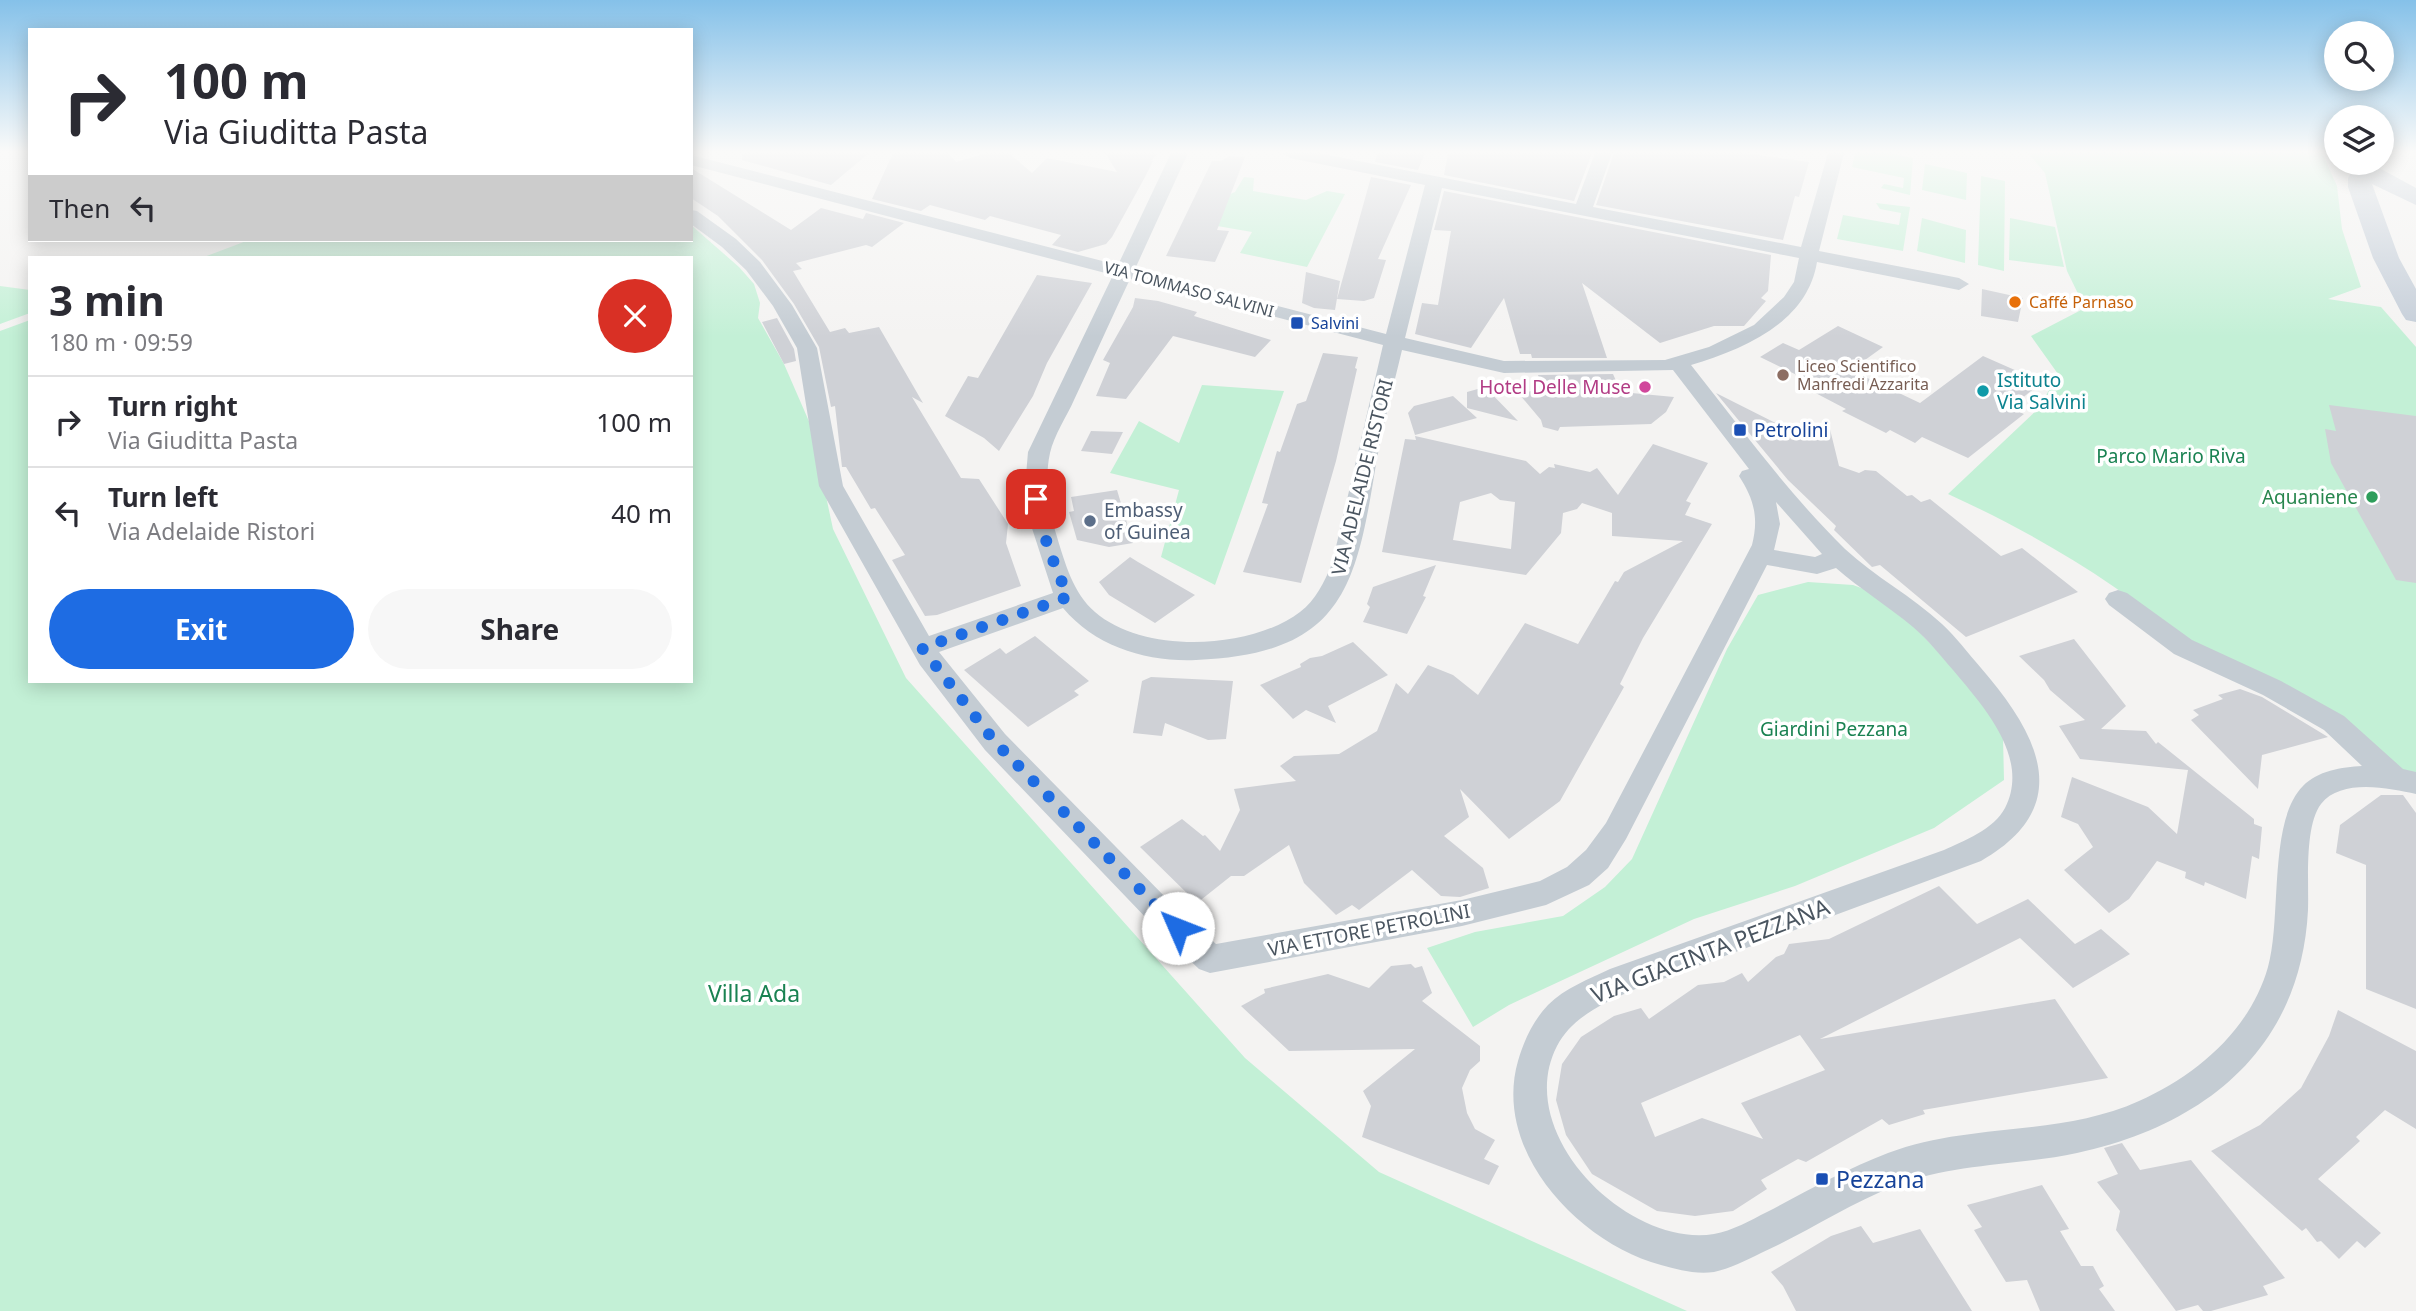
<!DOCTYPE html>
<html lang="en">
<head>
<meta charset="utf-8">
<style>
	:root { --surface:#fff; --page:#f7f7f7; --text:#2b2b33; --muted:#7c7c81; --line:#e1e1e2; --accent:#1e6ce3 }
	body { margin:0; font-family:"Noto Sans",sans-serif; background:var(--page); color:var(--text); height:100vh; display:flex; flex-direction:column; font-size:26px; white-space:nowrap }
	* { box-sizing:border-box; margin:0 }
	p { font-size:23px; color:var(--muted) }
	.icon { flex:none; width:38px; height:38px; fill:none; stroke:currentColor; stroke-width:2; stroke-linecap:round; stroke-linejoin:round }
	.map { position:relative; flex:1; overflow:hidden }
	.side { position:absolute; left:28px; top:256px; width:665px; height:427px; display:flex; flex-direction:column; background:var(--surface); border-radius:0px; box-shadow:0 4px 18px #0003 }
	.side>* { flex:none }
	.top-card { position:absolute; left:28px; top:28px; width:665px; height:214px; border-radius:0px; box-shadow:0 4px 18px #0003; background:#fff; color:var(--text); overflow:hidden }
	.controls { position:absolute; left:2324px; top:21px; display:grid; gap:14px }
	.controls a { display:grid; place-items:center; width:70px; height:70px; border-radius:50%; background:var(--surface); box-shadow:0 4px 18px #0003; font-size:35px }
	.pin { position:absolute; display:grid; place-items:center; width:60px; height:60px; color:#fff; margin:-30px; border-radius:14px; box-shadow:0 4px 10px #0006 }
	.me { position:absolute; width:77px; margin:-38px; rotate:314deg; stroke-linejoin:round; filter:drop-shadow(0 0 5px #0008) }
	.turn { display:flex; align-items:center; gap:24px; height:147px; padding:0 21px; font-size:32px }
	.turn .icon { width:91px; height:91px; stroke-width:2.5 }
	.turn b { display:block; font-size:49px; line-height:60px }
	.then { display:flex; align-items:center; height:66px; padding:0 21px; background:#0003; gap:14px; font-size:26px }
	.round { display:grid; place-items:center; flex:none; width:74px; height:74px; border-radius:37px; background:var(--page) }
	.overview { display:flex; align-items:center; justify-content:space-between; height:119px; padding:0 21px }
	h1 { font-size:42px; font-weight:700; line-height:52px }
	.action { display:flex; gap:14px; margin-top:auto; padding:14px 21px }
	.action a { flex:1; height:80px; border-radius:42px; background:var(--accent); color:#fff; font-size:28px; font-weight:700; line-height:80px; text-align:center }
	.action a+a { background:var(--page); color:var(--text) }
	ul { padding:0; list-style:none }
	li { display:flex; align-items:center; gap:21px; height:91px; padding:0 21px; border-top:2px solid var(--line) }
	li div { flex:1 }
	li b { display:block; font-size:26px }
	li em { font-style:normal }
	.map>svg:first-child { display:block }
</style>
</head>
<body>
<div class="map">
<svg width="2416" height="1311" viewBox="0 0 2416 1311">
	<rect width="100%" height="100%" fill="#f4f3f2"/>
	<path fill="#c3f0d6" d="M1855,153h34l24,5 -3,37 -29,-7 3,-4 19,4 1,-10 -52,-11z
		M2028,153h294l15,33 5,43 19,58 -33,12 53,8 35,40v428l-18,-5 -207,-125c-74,-62 -155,-111 -243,-151l91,-86 19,-34 -27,-38 54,-28 -18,-37 -22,-98z
		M1925,164l42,9 -1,27 -44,-10z
		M1981,176l24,5 -1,90 -26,-6z
		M1244,177l10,1 -1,13 53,9 21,-9 18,3 -38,73 -67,-14 12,-21 -58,-10 13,-18 28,-12z
		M1876,203l34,4 -7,44 -66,-12 6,-24 56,10 2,-12 -21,-4z
		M1922,218l44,12 -1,33 -48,-12z
		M2010,218l45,9 9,40 -55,-7z
		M691,225l48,42 15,17 6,19 -2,15 26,46 27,62 22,103 73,149 339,380 134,114 308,139h-1687v-980l30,-11v361h661v-424h-487l45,-17h442z
		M0,286l30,4v23l-30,11z
		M1202,385l82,6 -69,194 -54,-28 18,-67 -69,-17 29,-52 40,22z
		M1808,582l45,3 33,12 95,100 22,40 1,43 -70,48 -139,58 -101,33 -185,86 -36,22 -46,-79 48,-16 88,-16 42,-29 27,-28 95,-210 31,-54z"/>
	<path fill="#cfd1d6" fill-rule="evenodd" d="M742,153h127l-38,32 -89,-25z
		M893,153h55l8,9 31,-9h22l23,20 15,-15 70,14 -12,-19h53l-7,8h2l-8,16 -33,60 -6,7 -28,8 -26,-7 9,-10 -45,-12 -26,-7 -5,4 -55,-15 -9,6 -49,-12z
		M1378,153h47l-7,17 -43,-8z
		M1448,153h144l-18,48 -130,-26z
		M1614,153h130l65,9 -10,35 -4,-1 -12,44 -187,-35z
		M1229,156l16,1 -28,73 12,1 -14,31 -49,-6 46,-95h9z
		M691,168l100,62 30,-22 42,11 3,-6 38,10 -32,24 -6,-2 -70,18 6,6 -9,2 37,61 15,-4 4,5 30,-6 44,76 -11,-6 49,81 18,1 29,45 -2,19 15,43 -84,29 -12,1 -33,-56 13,-5 -30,-47 -4,1 -25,-42h-4l-7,-61 -4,1 -12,-60 -25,-43 -32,-44 -44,-44 -27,-18z
		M1371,177l40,8 -33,74 8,1 -12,38 -10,3 -27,-2z
		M1444,191l327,64 -3,36 -7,7 5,3 -22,25h-30l-54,17 -78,-60 25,75h-75l-1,-4h-11l-16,-56 -33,50 -56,-14 7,-31 16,2 13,-74 -17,-1z
		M1306,272l34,9 -5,29 -21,-2 -12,-5z
		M1037,275l55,8 -45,80 -14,33 -34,55 -15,-13 -39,-22 23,-40 10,2z
		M1982,289l41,9 -5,24 -37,-6z
		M1135,298l23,3 39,11 -3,4 77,24 -16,17 -82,-21 -47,63 -30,-3 14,-33 -7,-3 30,-53z
		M777,318l17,31 2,12 -12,3 -22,-42z
		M1838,326l45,21 -18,13 8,4 -14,10 61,29 63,-47 59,26 -32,26 14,6 -56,44 -46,-21 -7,6 -25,-13 -4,3 -44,-22 4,-2 -40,-21 7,-5 -53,-26 23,-14 16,7z
		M1323,353l35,4 -3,11 2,1 -21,92 -35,122 -58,-11 25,-68 -6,-1 15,-52 3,1 17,-48 9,-3z
		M1613,374l8,18 53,5 -8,15 -15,12 -91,3 -2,4 -15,-4 -2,-7 -21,-25 22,-8 -4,-12z
		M1485,387l33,34 -51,-13v-16z
		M1716,393l89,45 23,-17 11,45 20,7 6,-3 11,1 31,25 5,-1 9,7 9,-3 71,57 21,-8 56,44 -112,45 -86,-72 -8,2 -38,-37 2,-4 -48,-46z
		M1453,396l24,22 -62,17 -7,-22 6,-7z
		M2329,405l87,11v167l-20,-3 -65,-117 -6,-34 11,2z
		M1091,431l32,1 -11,22 -31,-3z
		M1415,436l111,25 14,13 9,-7 6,1 -1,-4 36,8 7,-4 21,27 35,-51 55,19 -22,38 5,2 -6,12 27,9 -69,114 -23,46 4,3 -64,114 -51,38 -49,-50 9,28 -25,19 39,32 6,20 -29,9 -19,-1 -29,-26 -53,40 -7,-5 -16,10 -32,-32 -15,-38 -45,31h-13l-34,27 -57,-56 42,-28 21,17 2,-1 15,16 20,-41 -6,-21 62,-8 -16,-15 14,-10 45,-2 38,-23 19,-48 12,11 20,-29 25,10 25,20 47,-72 53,21 37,-63 3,1 6,-10 59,-31 -71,-5v-23l-30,-10 -5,6 -14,4 -2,20 -35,42 -144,-23 23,-113 11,1zM1491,493l9,7 15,2 -4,47 -58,-9 7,-38z
		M1117,490l16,53 -24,4 -32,-7 -8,-28 5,-1 -3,-14z
		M1130,557l8,5 57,33 -40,28 -46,-28 -10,-13z
		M1436,565l-13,31 3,1 -19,37 -44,-12 7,-15 -3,-3 6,-17z
		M1035,636l54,45 -15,10 5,4 -51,32 -64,-57 36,-22 6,6z
		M2074,639l52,67 -25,23 45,2 10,13 2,-2 96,77v5l8,3 -3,32 -7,-3 -6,43 -41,-17 -1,4 -19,-8 1,-6 -29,-11 -28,38 -20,14 -45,-43 29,-23 -15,-23 -17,-7 11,-40 76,30 29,27 11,-64 -108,-11 -21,-33 26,-6 -35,-30 -6,-10 -25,-24z
		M1353,642l35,33 -60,31 8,17 -30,-13 -13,9 -33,-34 41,-18 -1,-3 10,-6 12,-2z
		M1151,677l82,4 -7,58 -18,1 -43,-17 -3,13 -29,-3 9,-52z
		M2240,689l22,8 66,40 -66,18 -4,34 -67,-69 8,-5 -6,-5 30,-11 -5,-4z
		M2381,795h22l13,18v196l-50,-20v-124l-30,-12 4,-28z
		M1939,886l38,38 51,-25 47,45 26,-15 29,25 -57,34 -53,-50 -200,101 235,-40 53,79 -185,32 2,4 -36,11 -7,-6 -76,43 -8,-3 -37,21 6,9 -34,22 -38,5 -38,-5 -65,-37 -26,-39 -10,-35 6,-36 19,-27 33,-21 27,-8 8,11 49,-34 26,-3 18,-9 6,9 28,-25 8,-3 5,-10 40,-5zM1800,1035l25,35 -84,33 22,36 -61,-21 -47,19 -14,-34z
		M1411,964l4,4 7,-2 10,27 -10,8 58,45v15l-10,9 -8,18 5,25 8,16 20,11 -11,19 15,7 -10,19 -127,-48 9,-31 -8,-15 52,-42 -126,2 -48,-45 24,-13 -1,-4 64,-15 41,14 22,-22z
		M2338,1010l78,41v78l-31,-19 -29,27 4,4 -42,38 63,54 -16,15 -8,-7 -18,18 -18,-18 -4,1 -11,-14 -4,3 -91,-80 49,-26 41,-37 28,-52z
		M2122,1143l18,27 51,-10 94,118 -22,8 5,9 -57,16h-8l-5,-6 -22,6 -60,-81 4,-19 -23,-29 21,-8 -14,-26z
		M2042,1185l27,44 -9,2 21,35h12l11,20 -5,3 16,22h-75l-13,-31 -21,2 -32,-52 8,-3 -15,-22z
		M1861,1226l12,17 47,-14 52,82h-176l-13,-25 -12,-14 60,-36z"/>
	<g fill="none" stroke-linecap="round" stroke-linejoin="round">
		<path fill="#c4ccd3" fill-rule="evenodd" d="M1171,153h17l-53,116 251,65 39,-149 -135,-27 -8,-5h36l258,51 19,-51h17l-19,54 208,40 27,-94h16l-25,98 140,27 10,6 -10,6 -142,-28c-10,61 -73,87 -126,103 49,62 97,128 154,184 30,28 67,47 97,75 14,13 26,29 39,44 57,66 96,138 0,193l-348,129c-29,13 -61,27 -76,56 -45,87 70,202 157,188 18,-3 37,-14 53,-22 40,-21 79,-43 121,-59 81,-31 172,-16 251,-52 58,-26 111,-71 129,-134 14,-49 0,-146 35,-181 14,-15 39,-19 59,-20l-38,-36 -61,-35 -89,-41 -65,-49 -4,-6 4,-6 9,-3 9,3 65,47 89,41 63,35 59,53 13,3v22c-27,-6 -75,-16 -95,10 -17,23 -12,78 -13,106 -7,138 -102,215 -231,243 -60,13 -124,10 -182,33 -47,18 -89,47 -134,67 -14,7 -32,16 -47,19 -21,3 -43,-4 -63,-10 -78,-26 -158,-114 -133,-201 6,-21 15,-40 30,-56 17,-17 41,-26 62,-36l334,-119c20,-9 50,-21 61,-42 26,-51 -23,-103 -52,-138 -13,-15 -25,-30 -40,-43 -25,-21 -53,-38 -77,-59l-19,6 -50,-9 -141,274 -18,29 -19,17 -43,20 -84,21 -252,47 -11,-4 -49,-47 -165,-172 -65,-85 -101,-179 -22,-138 -24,-42 -27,-36 -24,-23 -31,-23v-14l6,1 39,28 24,23 32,43 25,43 26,138 86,150 124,-43 -25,-77 -3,-29 3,-35 85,-177 -422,-110v-10l427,110zM1442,188l357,70 -5,24 -10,15 -30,28 -45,22 -44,13 -161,1 -99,-23zM1130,279l253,66 -51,219c-8,18 -16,36 -32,48 -50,38 -157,42 -205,0 -22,-19 -30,-49 -38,-75 -8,-26 -13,-57 -7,-84 4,-18 17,-37 24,-53 19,-40 37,-81 56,-121zM1402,350l102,23 169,-3 76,99 -7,2 -3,5c15,23 20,42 13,69l-146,278 -20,27 -19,17 -27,14 -78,19 -246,44 -44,-40 -167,-170 -66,-82 124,-44c33,39 83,54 133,52 146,-6 160,-71 180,-196 7,-39 17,-76 26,-114zM1776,502l46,52 -7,3 -41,-7 6,-26z"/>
		<path fill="#c4cdd8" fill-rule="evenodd" d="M2345,163h25l46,25v17l-44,-21 27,74 17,31v33l-10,-2 -4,-6 -29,-56 -25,-71v-9l4,-6z"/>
	</g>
	<linearGradient id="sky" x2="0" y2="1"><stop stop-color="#85c1e9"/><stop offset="0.45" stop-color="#fafaf9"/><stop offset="1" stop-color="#fafaf9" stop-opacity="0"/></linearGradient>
	<rect width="2416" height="337" fill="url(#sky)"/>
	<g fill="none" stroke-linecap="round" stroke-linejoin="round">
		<path stroke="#1e6ce3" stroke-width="12" stroke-dasharray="0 21.6" d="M1036,499l12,49 20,49 -146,51 73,94 183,186"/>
	</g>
	<circle fill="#e8710a" stroke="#fff" stroke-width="2.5" cx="2015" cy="302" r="7"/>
	<g fill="#1a4fb4" stroke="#fff" stroke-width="2.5">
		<rect x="1290" y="316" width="14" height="14" rx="3.5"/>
		<rect x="1733" y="423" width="14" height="14" rx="3.5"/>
		<rect x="1815" y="1172" width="14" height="14" rx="3.5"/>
	</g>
	<circle fill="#8d6e63" stroke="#fff" stroke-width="2.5" cx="1783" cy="375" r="7"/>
	<circle fill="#d1479c" stroke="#fff" stroke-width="2.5" cx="1645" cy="387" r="7"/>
	<circle fill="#0f9aa8" stroke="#fff" stroke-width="2.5" cx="1983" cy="391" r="7"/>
	<circle fill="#2e9e5b" stroke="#fff" stroke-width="2.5" cx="2372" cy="497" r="7"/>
	<circle fill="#5c6f8a" stroke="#fff" stroke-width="2.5" cx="1090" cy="521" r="7"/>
	<g text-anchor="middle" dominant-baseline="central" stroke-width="7" stroke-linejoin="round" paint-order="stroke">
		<g font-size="16" fill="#4a5560" stroke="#fff">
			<text transform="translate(1189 289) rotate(15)">VIA TOMMASO SALVINI</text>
		</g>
		<g font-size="16" fill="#c56008" stroke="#fff" text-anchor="start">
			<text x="2029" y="302">Caffé Parnaso</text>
		</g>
		<g font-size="16" fill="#164399" stroke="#fff" text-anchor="start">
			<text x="1311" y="323">Salvini</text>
		</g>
		<g font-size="16" fill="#785e54" stroke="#fff" text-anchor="start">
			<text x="1797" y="366">Liceo Scientifico<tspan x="1797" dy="18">Manfredi Azzarita</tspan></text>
		</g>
		<g font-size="19" fill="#0d838f" stroke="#fff" text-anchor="start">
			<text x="1997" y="380">Istituto<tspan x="1997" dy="22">Via Salvini</tspan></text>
		</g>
		<g font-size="19" fill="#b23c85" stroke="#fff" text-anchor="end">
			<text x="1631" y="387">Hotel Delle Muse</text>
		</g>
		<g font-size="19" fill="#164399" stroke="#fff" text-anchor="start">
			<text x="1754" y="430">Petrolini</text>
		</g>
		<g font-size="19" fill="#1a8252" stroke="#fff">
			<text x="2171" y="456">Parco Mario Riva</text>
			<text x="1834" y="729">Giardini Pezzana</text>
		</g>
		<g font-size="19" fill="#4a5560" stroke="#fff">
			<text transform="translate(1362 477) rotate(-76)">VIA ADELAIDE RISTORI</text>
			<text transform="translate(1369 930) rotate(-11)">VIA ETTORE PETROLINI</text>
		</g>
		<g font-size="19" fill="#27864d" stroke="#fff" text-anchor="end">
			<text x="2358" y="497">Aquaniene</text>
		</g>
		<g font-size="19" fill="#4e5e75" stroke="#fff" text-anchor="start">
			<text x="1104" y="510">Embassy<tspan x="1104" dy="22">of Guinea</tspan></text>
		</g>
		<g font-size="23" fill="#4a5560" stroke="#fff">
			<text transform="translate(1710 950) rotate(-21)">VIA GIACINTA PEZZANA</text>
		</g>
		<g font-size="23" fill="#1a8252" stroke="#fff">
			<text x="754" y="993">Villa Ada</text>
		</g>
		<g font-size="23" fill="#164399" stroke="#fff" text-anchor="start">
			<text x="1836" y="1179">Pezzana</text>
		</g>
	</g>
</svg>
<div class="controls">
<a><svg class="icon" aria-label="search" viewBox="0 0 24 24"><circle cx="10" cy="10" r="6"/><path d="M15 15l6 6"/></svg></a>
<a><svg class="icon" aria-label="layers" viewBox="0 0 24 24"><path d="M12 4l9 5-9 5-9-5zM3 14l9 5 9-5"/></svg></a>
</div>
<div class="pin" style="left:1036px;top:499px;background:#d93025"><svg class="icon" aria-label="arrive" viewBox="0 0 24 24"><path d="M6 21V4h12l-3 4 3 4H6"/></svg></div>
<svg class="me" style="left:1178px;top:928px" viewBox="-20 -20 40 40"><circle r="19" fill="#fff"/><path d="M0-13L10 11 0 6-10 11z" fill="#1e6ce3"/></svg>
<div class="top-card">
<div class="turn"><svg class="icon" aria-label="right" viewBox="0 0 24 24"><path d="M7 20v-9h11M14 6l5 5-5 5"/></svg><div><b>100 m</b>Via Giuditta Pasta</div></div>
<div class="then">Then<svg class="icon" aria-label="left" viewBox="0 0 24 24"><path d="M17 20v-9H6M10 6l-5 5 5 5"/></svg></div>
</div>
<section class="side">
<div class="overview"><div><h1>3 min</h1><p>180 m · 09:59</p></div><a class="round" style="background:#d93025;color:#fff"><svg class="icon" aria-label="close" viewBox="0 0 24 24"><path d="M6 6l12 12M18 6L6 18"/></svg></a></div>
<ul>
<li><svg class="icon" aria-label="right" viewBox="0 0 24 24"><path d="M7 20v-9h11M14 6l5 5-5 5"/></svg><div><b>Turn right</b><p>Via Giuditta Pasta</p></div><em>100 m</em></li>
<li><svg class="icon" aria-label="left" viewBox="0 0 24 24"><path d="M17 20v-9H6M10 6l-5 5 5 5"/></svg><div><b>Turn left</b><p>Via Adelaide Ristori</p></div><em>40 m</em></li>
</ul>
<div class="action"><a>Exit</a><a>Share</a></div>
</section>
</div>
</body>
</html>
